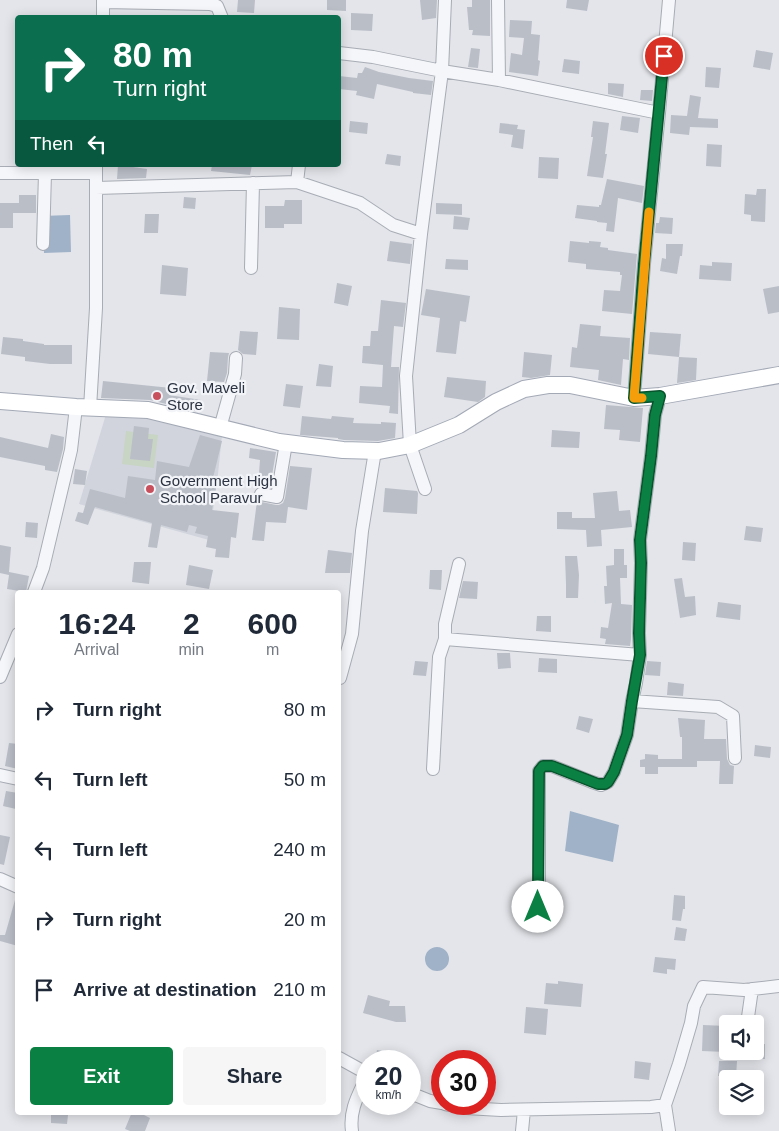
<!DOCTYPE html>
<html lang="en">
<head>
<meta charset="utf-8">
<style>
	:root { --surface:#fff; --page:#f6f6f7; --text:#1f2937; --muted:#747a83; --accent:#0b8043 }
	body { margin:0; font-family:Helvetica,sans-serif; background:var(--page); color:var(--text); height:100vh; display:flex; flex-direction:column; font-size:19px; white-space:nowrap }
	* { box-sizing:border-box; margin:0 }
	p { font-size:16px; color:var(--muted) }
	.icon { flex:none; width:28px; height:28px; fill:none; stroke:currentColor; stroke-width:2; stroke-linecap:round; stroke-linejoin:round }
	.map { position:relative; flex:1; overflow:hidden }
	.sheet { position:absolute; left:15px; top:590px; width:326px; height:525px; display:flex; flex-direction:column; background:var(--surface); border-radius:5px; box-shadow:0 2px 12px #0003 }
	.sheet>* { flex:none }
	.guide { position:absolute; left:15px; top:15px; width:326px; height:152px; border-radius:5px; box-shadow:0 2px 12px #0003; background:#0b6e4f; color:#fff; overflow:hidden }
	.fabs { position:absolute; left:719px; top:1015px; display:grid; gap:10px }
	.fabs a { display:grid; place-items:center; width:45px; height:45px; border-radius:5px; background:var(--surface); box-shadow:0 2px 12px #0003; font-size:25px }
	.speed { position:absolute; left:356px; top:1050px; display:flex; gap:10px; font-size:25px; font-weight:700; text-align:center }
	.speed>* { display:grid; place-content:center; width:65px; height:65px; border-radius:50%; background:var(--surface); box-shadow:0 2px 12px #0003; line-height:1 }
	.speed small { font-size:12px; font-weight:400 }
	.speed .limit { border:8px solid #d22; background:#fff; color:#111 }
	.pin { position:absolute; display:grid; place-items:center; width:42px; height:42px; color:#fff; margin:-21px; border:2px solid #fff; border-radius:50%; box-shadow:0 1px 5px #0007 }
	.me { position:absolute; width:55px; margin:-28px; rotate:0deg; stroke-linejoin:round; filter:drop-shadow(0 0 4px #0008) }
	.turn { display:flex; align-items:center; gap:18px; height:105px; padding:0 15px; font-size:22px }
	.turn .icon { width:65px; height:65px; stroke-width:2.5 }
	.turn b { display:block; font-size:35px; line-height:42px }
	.then { display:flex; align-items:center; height:48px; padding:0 15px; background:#0003; gap:10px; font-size:19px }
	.eta { display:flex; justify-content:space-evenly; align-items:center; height:85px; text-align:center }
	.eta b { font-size:30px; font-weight:700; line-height:35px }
	.button { display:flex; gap:10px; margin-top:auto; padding:10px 15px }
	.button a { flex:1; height:58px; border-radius:5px; background:var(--accent); color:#fff; font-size:20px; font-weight:700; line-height:58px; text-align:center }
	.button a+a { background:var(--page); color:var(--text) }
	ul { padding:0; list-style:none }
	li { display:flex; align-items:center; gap:15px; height:70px; padding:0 15px }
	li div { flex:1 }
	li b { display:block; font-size:19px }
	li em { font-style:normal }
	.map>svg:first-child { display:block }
</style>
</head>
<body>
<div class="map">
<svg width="779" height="1131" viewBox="0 0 779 1131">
	<rect width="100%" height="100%" fill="#e3e5ea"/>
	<path fill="#d1d4dc" d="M107,411l113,21 2,3 -4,39 -9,66 -130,-36z"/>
	<path fill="#c8d4c4" d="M126,431l32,4 -4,33 -32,-4z"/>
	<path fill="#a0b2c8" d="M70,215l1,37 -27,1 -2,-37z
		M570,811l49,14 -6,37 -48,-11z
		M425 959a12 12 0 1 1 24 0a12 12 0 1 1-24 0Z"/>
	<path fill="#babec7" d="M238,0h17l-1,13 -17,-1z
		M327,0h19v11l-19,-1z
		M420,0h17l-1,18 -14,2z
		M472,0h18v36l-18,-1 1,-5h-4l-2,-23h5z
		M567,0h22l-2,11 -21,-3z
		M351,13l22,1 -1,17 -21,-1z
		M510,20l22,1 -1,13 9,1 -2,25 2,1 -2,15 -29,-4 2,-19 11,2 2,-17 -15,-1z
		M471,48l9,1 -2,19 -10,-1z
		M756,50l17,3 -3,17 -17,-3z
		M564,59l16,2 -1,13 -17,-2z
		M365,67l14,5 30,6 24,3 -2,14 -18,-2v-1l-36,-8 -3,15 -18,-4 1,-4 -18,-2v-13l18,2 1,-5h4z
		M706,67l15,1 -2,20 -14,-1z
		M608,83l16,1 -1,13 -15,-3z
		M641,90h12l-1,11 -12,-1z
		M690,95l11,2 -3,21 20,1v9l-28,-1 -1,8 -19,-2 1,-18 16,1z
		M622,116l18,2 -2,15 -18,-3z
		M350,121l18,2 -1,11 -18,-2z
		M593,121l16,2 -4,31h2l-4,24 -16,-2 6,-39h-2z
		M500,123l18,2 -1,4 8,1 -2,19 -12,-2 2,-12 -14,-2z
		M707,144l15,1 -1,22 -15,-1z
		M387,154l14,2 -1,10 -15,-2z
		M539,157l20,1 -1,21 -20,-1z
		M118,165h15v2l14,2 -1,9 -29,1z
		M212,165h40l-2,10 -39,-4z
		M607,179l37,7 -2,17 -24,-5 -4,34 -8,-1 1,-8 -10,-1v-1l-22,-3 2,-13 22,2v-2h2z
		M757,189h9l-1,33 -14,-1v-6l-7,-1 1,-20 11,1z
		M19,195h17v18h-23v15h-13v-25h19z
		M184,197l12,1 -1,11 -12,-1z
		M285,200h17v24h-18v4h-19v-22h19z
		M436,203l26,1v11l-26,-1z
		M145,214h14l-1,19h-14z
		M454,216l16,2 -2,12 -15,-1z
		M660,217l13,1 -1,16 -17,-1 1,-10h3z
		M390,241l22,3 -2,20 -23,-3z
		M570,241l19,2v-2l12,1 -1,5 8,1v2l29,4 -5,60 -30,-3 2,-21 16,1 2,-16h-2v-3l-34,-3v-5l-18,-2z
		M666,244h17l-1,12h-2l-3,18 -17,-3 2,-13 4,1z
		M446,259l22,1v10l-23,-1z
		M712,262l20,1 -1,18 -32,-2 1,-14 12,1z
		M162,265l26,3 -2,28 -26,-2z
		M337,283l15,3 -4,20 -14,-3z
		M779,286v26l-11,2 -5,-25z
		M426,289l44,7 -4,26 -6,-1 -4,33 -20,-2 4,-34 -19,-3z
		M381,300l25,3 -3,24 -9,-1 -3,41h8l-1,47 -9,-1 1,-7 -31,-3 1,-17 22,1 1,-22 -21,-2 1,-17h7l1,-15h7z
		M279,307l21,2 -1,31 -22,-1z
		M580,324l21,2 -1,10 30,2 -1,22 -6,-1 -2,26 -23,-5 1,-10 -29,-3 2,-20 5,1z
		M240,331l18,1 -2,23 -13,-1 -5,-4z
		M650,332l31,2 -2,23 -31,-3z
		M3,337l20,2v2l21,3v1h28v19h-22l-25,-3v-4l-24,-3z
		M210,352l19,1 -1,4 -1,16 -3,9 -17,-1z
		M524,352l28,3 -2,20 -19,3 -9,-1z
		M679,357l18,1 -1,22 -19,3z
		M319,364l14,2 -2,21 -15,-1z
		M447,377l39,4 -1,16 -7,5 -34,-5z
		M103,381l68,7 -2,7 32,5 -2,12 -49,-12 -49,-2z
		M286,384l17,2 -3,22 -17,-2z
		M606,405l37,3 -3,34 -21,-2 1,-10 -16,-1z
		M302,416l29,3 1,-3 22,2 -1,5 28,1v-2l15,1 -1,15 -17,3 -34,-1 -6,-1v-1l-38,-3z
		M134,426l15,2 -1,11h5l-3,22 -20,-2z
		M552,430l28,2 -1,16 -28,-1z
		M51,434l13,3 -1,12 -6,23 -12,-2v-4l-45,-9v-20l48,11z
		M200,435l22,6 -10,41 5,1 -5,27 27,3 -3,25 -5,-1 -2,21 -14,-1 1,-8 -10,-2 2,-11 -13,-3 2,-6 -8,-2 -2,7 -26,-7 -4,23 -9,-1 4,-24 -57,-16 -7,18 -13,-4 3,-9 5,1 7,-24 35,9 3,-22 27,4 2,-19 32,6z
		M250,448l26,4 -6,35h-12l2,-27 -11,-2z
		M290,466l22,2 -5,42 -19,-3 -2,16 -20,-1 -2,19 -12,-1 5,-39 19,4h3l4,-2 2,-5z
		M75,469l12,2 -2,14 -12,-1z
		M385,488l32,3 1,2 -1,21 -34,-2z
		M617,491l2,20 11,-1 2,17 -31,3 1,16 -15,1 -1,-17 -29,-1v-17h15v6h23l-2,-25z
		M26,522l12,1 -1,15 -12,-1z
		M746,526l17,2 -2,14 -17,-2z
		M683,542l13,1 -1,18 -13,-1z
		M0,545l11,2 -2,25 20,4 -3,16 -19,-3 2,-14 -9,-2z
		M614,549h10v16h3v13h-7l1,26 11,1 -1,34 -1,7 -25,-2 1,-5 -6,-1 1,-11 7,1 4,-25 -7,1 -1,-18h3l-1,-20 8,-1z
		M328,550l24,3 -2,20h-25z
		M565,556h12l2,19 -1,23h-12v-14z
		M134,562h17l-2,22 -17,-2z
		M189,565l24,5 -4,19 -23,-4z
		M430,570h12l-1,20 -12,-1z
		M682,578l3,19 10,-1 1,19 -16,3 -6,-39z
		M463,581l15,1 -1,17 -18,-1z
		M718,602l23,3 -1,15 -24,-3z
		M537,616h14v16l-15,-1z
		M497,653h13l1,15 -13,1z
		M539,658l18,1v14l-19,-1z
		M415,661l13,1 -2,14 -13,-1z
		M647,661l14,1 -1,14 -15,-1z
		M668,682l16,2 -1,12 -16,-1z
		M579,716l14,3 -4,14 -13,-4z
		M678,718l27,2 -1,19h22l1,20 3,6 4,1 -1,18h-14l1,-23h-23v6h-39v7h-13v-7h-5v-7l5,-1v-5l13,1v4h24v-22h-2z
		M9,743l9,1v25l-13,-3z
		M755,745l16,2 -1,11 -16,-2z
		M6,791l12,2 -2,16 -13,-3z
		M0,835l10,2 -6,28 -4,-1z
		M674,895l11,1v13h-2l-2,12 -9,-1z
		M15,900l3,1v45l-18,-5v-6h5z
		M676,927l11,2 -2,12 -11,-1z
		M655,957l21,2 -1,11 -8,-1v5l-14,-2z
		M558,981l25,3 -2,23 -37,-3 2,-21 12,1z
		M368,995l22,6 -1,5h16l1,16h-10l-33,-9z
		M526,1007l22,2 -2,26 -22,-2z
		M703,1025l24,1 -1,26 -24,-1z
		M755,1044h10v15h-10z
		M377,1050l15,3 -2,8h-15z
		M635,1061l16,2 -2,17 -15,-2z
		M719,1061h18l-1,16 -18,-1z
		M132,1112h6l12,6 -5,13h-15l-5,-2z
		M51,1114l17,1 -1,9 -16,-1z"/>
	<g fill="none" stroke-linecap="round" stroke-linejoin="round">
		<defs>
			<path id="minor" d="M498,0l1,80
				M103,2l107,2 7,2 5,12
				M103,18v-18
				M339,53l34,4 69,14 57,9 160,33
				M0,173h96
				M297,182l2,-17
				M96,188l201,-6 63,21 33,22 28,9
				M43,244l2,-71
				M251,268l2,-85
				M634,398l10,-134 15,-151 10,-113
				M90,408l6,-100v-143
				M220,428l15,-54 1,-16
				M425,489l-15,-44 -4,-69 15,-142 21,-163 3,-71
				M261,494l16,3 9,-54
				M34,592l9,-24 28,-118 5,-43
				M445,639l195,16
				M0,677l18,-43
				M340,678l12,-44 10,-103 13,-80
				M632,701l86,6 15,9 2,42
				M433,769l6,-112 6,-18v-15l14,-60
				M0,775l18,4
				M0,879l18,8
				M539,907v-136l4,-5h9l40,16 9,3 7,-3 6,-10 13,-37 5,-34 4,-18 4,-28 -1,-22 2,-70 -1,-23 11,-84 4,-41 5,-19
				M747,1024l5,-35
				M339,1058l29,16c-9,20 -19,35 -16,57
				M410,1093l20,8 12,2
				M445,1104l21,4 35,2 150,-3 14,-2
				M522,1131l2,-21
				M669,1131l-4,-26 14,-41 12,-41 3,-17 9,-19 41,3 35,-4"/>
			<path id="major" d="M0,401l76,6 72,3 131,32 64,8 36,1 31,-6 49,-20 37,-23 28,-13 24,-4h22l64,13 26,-2 119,-21"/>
		</defs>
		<use href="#minor" stroke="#a8acb4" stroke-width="14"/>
		<use href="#major" stroke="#a3a9b5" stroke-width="18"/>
		<use href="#minor" stroke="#f5f6f9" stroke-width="12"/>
		<use href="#major" stroke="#fff" stroke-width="16"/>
	</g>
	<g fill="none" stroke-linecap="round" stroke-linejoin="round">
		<defs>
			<path id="route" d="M538,907l1,-136 4,-5h9l46,18h7l3,-2 6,-10 13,-37 5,-34 8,-46 -1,-22 2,-70 -1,-23 11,-84 4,-41 5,-19 -26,2 10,-134 20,-208"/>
		</defs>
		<use href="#route" stroke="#07532c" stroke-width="12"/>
		<use href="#route" stroke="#0b8043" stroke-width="9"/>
		<path stroke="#f59e0b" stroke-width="9" d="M642,398h-8l15,-186"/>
	</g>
	<g fill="#c84f5c" stroke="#f2f4f8" stroke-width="2">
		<circle cx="157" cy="396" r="5"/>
		<circle cx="150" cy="489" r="5"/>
	</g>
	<g text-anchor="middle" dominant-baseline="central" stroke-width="4.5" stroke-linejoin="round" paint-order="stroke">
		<g font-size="15" fill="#2b3342" stroke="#f2f4f8" text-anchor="start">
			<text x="167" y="387">Gov. Maveli<tspan x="167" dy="17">Store</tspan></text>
			<text x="160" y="480">Government High<tspan x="160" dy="17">School Paravur</tspan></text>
		</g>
	</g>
</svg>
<div class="fabs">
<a><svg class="icon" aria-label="sound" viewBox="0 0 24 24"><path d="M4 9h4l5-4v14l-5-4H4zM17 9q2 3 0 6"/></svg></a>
<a><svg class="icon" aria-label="layers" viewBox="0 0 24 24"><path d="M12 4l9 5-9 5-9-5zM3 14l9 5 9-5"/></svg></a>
</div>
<div class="speed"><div>20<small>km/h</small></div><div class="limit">30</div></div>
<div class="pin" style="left:664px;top:56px;background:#d93025"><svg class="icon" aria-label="arrive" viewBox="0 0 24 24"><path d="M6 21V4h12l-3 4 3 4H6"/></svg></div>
<svg class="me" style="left:538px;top:907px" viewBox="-20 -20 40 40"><circle r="19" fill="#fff"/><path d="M0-13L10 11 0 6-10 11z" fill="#0b8043"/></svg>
<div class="guide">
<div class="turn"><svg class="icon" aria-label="right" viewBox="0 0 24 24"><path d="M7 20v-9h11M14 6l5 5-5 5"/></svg><div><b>80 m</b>Turn right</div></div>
<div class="then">Then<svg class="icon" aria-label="left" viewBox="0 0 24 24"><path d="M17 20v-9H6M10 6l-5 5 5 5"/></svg></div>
</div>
<section class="sheet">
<div class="eta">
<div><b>16:24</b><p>Arrival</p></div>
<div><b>2</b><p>min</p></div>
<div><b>600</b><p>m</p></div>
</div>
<ul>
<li><svg class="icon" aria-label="right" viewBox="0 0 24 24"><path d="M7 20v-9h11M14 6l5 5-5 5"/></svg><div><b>Turn right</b></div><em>80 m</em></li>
<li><svg class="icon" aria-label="left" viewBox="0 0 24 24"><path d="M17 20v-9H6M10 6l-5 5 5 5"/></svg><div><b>Turn left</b></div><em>50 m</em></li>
<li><svg class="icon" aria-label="left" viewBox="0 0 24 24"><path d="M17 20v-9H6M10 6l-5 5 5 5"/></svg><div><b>Turn left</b></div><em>240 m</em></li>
<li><svg class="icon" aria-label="right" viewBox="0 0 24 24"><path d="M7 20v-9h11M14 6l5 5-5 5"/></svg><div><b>Turn right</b></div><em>20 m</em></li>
<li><svg class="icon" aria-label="arrive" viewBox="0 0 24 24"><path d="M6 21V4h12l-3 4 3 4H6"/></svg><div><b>Arrive at destination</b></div><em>210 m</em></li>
</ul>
<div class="button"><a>Exit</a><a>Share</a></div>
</section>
</div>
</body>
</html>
